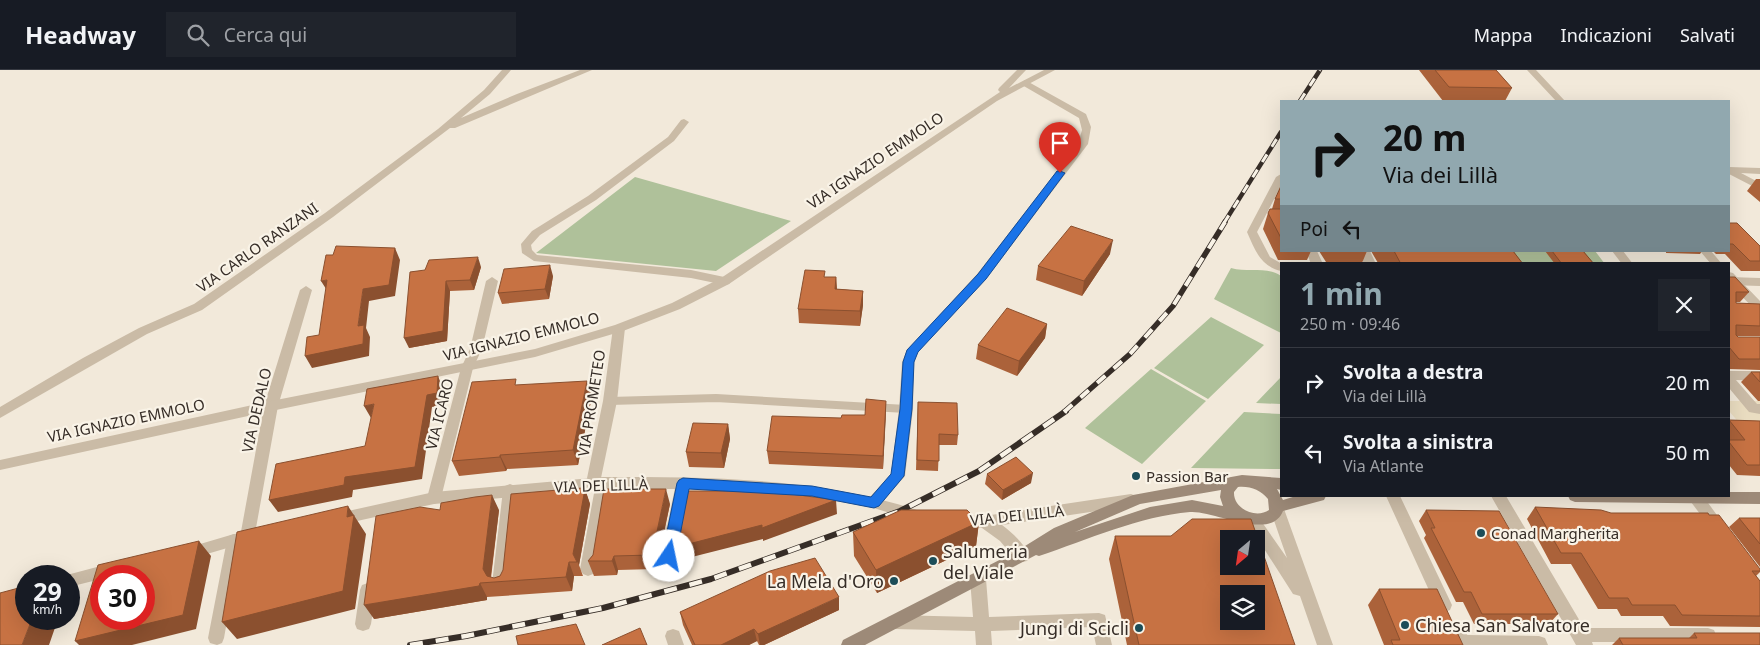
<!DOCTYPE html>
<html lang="it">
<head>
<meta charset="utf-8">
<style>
	:root { --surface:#171b24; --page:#20242c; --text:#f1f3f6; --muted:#9ea1a6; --line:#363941; --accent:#91a8af }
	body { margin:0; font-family:"Noto Sans",sans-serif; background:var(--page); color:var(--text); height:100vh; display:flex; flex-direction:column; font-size:19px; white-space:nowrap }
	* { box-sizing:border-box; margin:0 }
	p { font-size:16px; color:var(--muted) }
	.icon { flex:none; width:28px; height:28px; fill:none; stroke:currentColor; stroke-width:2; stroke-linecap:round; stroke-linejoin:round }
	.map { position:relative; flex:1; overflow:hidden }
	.drawer { position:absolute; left:1280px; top:192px; width:450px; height:235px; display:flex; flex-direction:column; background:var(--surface); border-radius:0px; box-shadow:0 5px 20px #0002 }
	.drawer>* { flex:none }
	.banner { position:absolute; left:1280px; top:30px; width:450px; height:152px; border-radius:0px; box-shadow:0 5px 20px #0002; background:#91a8af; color:#111; overflow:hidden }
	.needle { width:32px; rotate:209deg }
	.controls { position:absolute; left:1220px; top:460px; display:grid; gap:10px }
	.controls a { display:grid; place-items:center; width:45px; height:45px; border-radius:0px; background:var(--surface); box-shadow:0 5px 20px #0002; font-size:25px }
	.speed { position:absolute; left:15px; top:495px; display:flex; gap:10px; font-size:25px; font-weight:700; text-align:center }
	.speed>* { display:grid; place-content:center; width:65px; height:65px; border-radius:50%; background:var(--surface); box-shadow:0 5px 20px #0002; line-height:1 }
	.speed small { font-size:12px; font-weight:400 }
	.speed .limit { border:8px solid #d22; background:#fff; color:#111 }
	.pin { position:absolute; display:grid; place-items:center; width:42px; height:42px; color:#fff; margin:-51px -21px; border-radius:50% 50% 50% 0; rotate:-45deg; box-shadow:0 0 5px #0007 }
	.pin .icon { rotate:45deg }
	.me { position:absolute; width:55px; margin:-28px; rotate:11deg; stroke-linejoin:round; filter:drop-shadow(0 0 4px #0008) }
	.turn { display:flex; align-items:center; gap:18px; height:105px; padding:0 20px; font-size:22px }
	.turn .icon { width:65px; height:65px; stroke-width:2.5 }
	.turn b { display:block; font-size:35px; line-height:42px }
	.then { display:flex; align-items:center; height:48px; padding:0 20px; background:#0003; gap:10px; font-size:19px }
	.round { display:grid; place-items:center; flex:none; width:52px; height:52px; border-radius:0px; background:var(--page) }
	.headline { display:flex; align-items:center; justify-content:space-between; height:85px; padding:0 20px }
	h1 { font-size:30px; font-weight:700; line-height:38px; color:var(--accent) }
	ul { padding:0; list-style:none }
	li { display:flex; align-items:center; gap:15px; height:70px; padding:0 20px; border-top:1px solid var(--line) }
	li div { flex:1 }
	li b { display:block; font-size:19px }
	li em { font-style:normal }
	header { display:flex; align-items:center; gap:30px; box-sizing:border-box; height:70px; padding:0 25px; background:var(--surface); border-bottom:1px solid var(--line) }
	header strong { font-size:24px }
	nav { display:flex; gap:28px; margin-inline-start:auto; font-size:18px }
	.search { width:350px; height:45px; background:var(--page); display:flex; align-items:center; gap:12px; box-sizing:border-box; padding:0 18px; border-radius:0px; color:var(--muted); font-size:19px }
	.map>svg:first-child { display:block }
</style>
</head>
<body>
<header>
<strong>Headway</strong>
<div class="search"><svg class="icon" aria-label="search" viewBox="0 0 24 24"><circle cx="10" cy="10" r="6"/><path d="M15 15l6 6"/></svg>Cerca qui</div>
<nav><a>Mappa</a><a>Indicazioni</a><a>Salvati</a></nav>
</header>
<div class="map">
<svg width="1760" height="575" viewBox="0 0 1760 575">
	<rect width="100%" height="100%" fill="#f2e9da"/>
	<path fill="#afc19a" d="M635,107l156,44 -75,50 -180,-18z
		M1377,181h218l10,13h-221z
		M1231,198c17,5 36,-2 50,8v57l-67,-34z
		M1211,247l53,28 -56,54 -54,-31z
		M1151,299l55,32 -64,63 -57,-36z
		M1281,307v27l-25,-1z
		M1244,342l37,2v55l-90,-1z"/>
	<path fill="#eaddc1" d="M1729,331h31v43l-14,-13 -17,-20z"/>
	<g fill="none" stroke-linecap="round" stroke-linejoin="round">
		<path stroke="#cabba6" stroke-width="8" d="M610,331l106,-3 190,11"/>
		<path fill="#cabba6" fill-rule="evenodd" d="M502,0h9l-21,24 -29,24 56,-24 63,-24h12l-137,58h-5l-117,89 -131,93 -55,24 -147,84v-11l83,-49 56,-30 55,-24 131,-91 113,-84 46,-39z
			M1025,10l61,34 5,13 -3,17 -102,135 -68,73 -4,10 -1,47 -8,67 -26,30 -5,2 -5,-2 -2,-4 2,-4 22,-24 8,-65 3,-47 5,-12 71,-77 100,-129 4,-14 -3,-12 -57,-33 -1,-2z
			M684,49l5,3 -15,19 -78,59 -56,35 -9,10 1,5 5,5 154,15 38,8 2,3 -2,3 -4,1 -34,-7 -157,-17 -12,-8 -1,-9 11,-13 56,-35 80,-59 13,-17z
			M1729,97l31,1v6l-19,-1 19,10v7l-31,-16z
			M1281,104v12l-24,46 13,25 12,7 -1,7c-21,-5 -26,-21 -34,-39l29,-55z
			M1306,181h11l6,13h-12z
			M1359,181h11l6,13h-12z
			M1612,181h11l10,13h-11z
			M492,207l6,4 -16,68 -9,19 -32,130 -2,4 -5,2 -5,-2 -2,-4 34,-130 9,-19 16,-68z
			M1729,207l31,1v8l-31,-1z
			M306,216l6,4 -34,116 -24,133 -2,4 -5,2 -6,-3 -17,96 -2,5 -5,2 -7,-2 -2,-5 19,-98 2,-4 5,-2 6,3 24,-131 36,-116z
			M619,254l6,4 -8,73 -16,77 7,1 2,4 -14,86 -3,5 -5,2 -5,-2 -3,-5 15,-81 -7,-1 -2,-4 17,-82 10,-73z
			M1729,301h31v10l-24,-1 21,24h3v10l-11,-2 -20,-24z
			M683,407l5,2 2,4 -13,73 -3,5 -5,1 -5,-1 -3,-5 15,-73 2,-4z
			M510,414l5,2 2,4 -9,94 -3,5 -5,2 -5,-2 -3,-5 11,-94 2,-4z
			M1386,426h14l52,109 -2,5 -6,2 -6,-2z
			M1491,426h15l78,132h124l6,2 2,5 -2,5 -6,2h-116l1,3h-17z
			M1690,426h13l19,26 2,4 -2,4 -5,2 -5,-2 -21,-28z
			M978,502l5,2 3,5 3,38 110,-4 6,2 7,30h-16l-4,-18 -101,4 1,14h-16l-1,-14 -81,-2 -6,-2 -2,-5 2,-5 6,-2 79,2 -3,-38 3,-5z
			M368,513l6,2 2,5 -5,34 -2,5 -6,2 -6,-2 -2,-5 5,-34 2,-5z
			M1455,551l6,2 6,12 72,1 6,2 3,7h-93l-8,-17 2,-5z
			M673,559l6,2 5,14h-16l-3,-9 2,-5z"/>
		<path fill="#cabba6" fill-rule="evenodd" d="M1017,0h9l-17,18 35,-18h11l-58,31 -268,183 -49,25 -57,22 -88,26 -264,54 -271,59v-10l271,-59 264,-52 80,-24 57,-22 49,-25 279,-186 -2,-2 1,-2z
			M1527,0h9l29,31h-9z
			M1700,181h11l11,13h-11z
			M1729,202l4,1 27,28v11l-4,-1 -27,-28z
			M603,407c106,0 216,0 317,34l2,4 -2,4 -5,2 -41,-13 -61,-11 -130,-8h-80l-169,15 -95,21 -5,-2 -2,-4 2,-4 5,-2 95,-21z
			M1131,424l5,2 2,4 -2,4 -5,2 -129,19c11,8 21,18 28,31l-3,5 -5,1 -5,-1 -17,-20 -18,-13 -25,-3 -2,-4 2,-4 5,-2 22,1z
			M1277,433l5,2 2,4 49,136h-16l-17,-49 -7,-2 -48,-75 2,-4 5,-2 5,2 30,43 -17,-49 2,-4z
			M251,462l5,2 2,4 -2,4 -22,4 -44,13 -5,-1 -3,-5 3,-5 5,-1 44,-13z
			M112,493l5,2 3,5 -3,5 -16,1v3l-32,8v-11h-6z"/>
		<path fill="#9d8a78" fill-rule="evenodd" d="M1242,405l39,3v12l-4,-1 6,11 13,-4h30l-2,4 -41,11c-12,31 -69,-1 -93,1 -50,4 -103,28 -151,44l-3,-1 -171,90h-24l2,-5 174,-89 37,-23 79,-33zM1238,417c13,-1 22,3 30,12l1,11c-13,9 -36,-1 -35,-18zM1221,420l-1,7 3,9 -31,-6 -42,7 -75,25 65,-28z
			M1729,422h31v12l-185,-2 -5,-2 -2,-4h161z"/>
		<defs>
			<path id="rail-far2" d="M1300,31l20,-31
				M1224,153l57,-91"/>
			<path id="rail-far1" d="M1064,342l66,-58 43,-48 52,-84"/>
			<path id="rail" d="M410,575l56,-9 137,-28 108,-29 189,-68 79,-40 87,-60"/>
		</defs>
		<use href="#rail-far2" stroke="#362d27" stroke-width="4.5"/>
		<use href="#rail-far1" stroke="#362d27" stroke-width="5.5"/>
		<use href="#rail" stroke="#362d27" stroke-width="6"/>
		<use href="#rail-far2" stroke="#f9f3e7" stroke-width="3" stroke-dasharray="9" stroke-linecap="butt"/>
		<use href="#rail-far1" stroke="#f9f3e7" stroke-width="4" stroke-dasharray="11" stroke-linecap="butt"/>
		<use href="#rail" stroke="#f9f3e7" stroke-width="4.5" stroke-dasharray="13" stroke-linecap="butt"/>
	</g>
	<path fill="#ab623a" d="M1419,0h77l16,18 -7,13h-62z
		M1756,109h4v23l-13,-11z
		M1281,116v65h30l-4,9h-29l-15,-31 5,-16 4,-4 3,-10z
		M1729,153l31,23v25h-19l-16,-17h-9l-3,-3h16z
		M1319,181h48l-5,12 -36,-1z
		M1371,181h142l10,13 -145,-1z
		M1545,181h38l11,13h-39z
		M1666,181h36l-2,3 -34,-1z
		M1110,184l-28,42 -46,-16 2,-14z
		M481,197l-7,23 -24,1 -3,50 -38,7 1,-76z
		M553,206l-4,23 -47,5 -4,-11z
		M825,207h11l1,12 26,2v14l-3,21 -61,-3 -1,-14z
		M1729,207l20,15 -9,10h-4v1l24,1v32h-23l1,1h22v33l-30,-1 -1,-2z
		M1047,254l-2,14 -28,38 -41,-17 2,-14z
		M1751,302h9v29h-2l-17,-19z
		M518,315l74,11 -14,69 -71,4 -1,2 -47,5 -7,-15z
		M886,331l-3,68 -114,-5 -2,-13 74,-33 24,-3z
		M918,332l40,33 -1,10h-18l-1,26 -22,-1z
		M1729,350l31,1v55l-23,-1 -8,-10z
		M728,354l2,15 -6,29 -35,-1 -3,-15z
		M987,404l44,9 -29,17 -17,-16z
		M582,418v1h3l5,15 -11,61 4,11h-9l-2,15 -85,6v3l-113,19 66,-109h59l-8,68h3l6,-2z
		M670,434l-9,44 1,1 4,14 -10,3 -1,3 -37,1 -1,5 -23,1 -6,-15 5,-6z
		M1535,437l225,62v3l-4,4 4,5v46l-90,-1 -7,-10h-42l-4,-7h-19l-27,-45h-20l-24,-45z
		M1426,440l132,104 -9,10h-75l-11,-22h-7l-32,-64 2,-3 -7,-14z
		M1739,448h21v49l-31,-40z
		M979,452l-3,24 -99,47 -23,-37 -1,-24z
		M1115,466h56l124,109h-168l-18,-86z
		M1379,519l84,56h-79l-16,-40z
		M839,540l-75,35h-5l-2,-4 -8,4h-57l-9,-20 -3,-13z
		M1694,563l66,12h-148l7,-7 69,1z"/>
	<path fill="#8b502f" d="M1113,170l-3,14 -28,42 2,-15z
		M395,178l5,12 -5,36 -26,5 -3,27 4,9 -1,19 -57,12 -7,-12 53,-30 5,-37z
		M478,187l3,10 -7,23 -4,-10z
		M550,195l3,11 -4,23 -4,-10z
		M836,207l1,15 -2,-3z
		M327,210l1,12 -7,-11z
		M446,211l4,10 -3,50 -38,7 -5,-10z
		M863,221v14l-3,21v-15z
		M1047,254l-2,14 -28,38 2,-15z
		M438,306l5,13 -1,16 -10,2 -10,72 -69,11 -1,7 -74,15 -9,-12 76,-23 82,-82z
		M587,311l5,15 -14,69 -5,-15z
		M886,331v13l-3,55v-13z
		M374,334l-3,14 -7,-12z
		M728,354l2,15 -6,29 -3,-15z
		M500,385l7,14 -1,2 -6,-14z
		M1033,403l-2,10 -29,17 1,-10z
		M582,418l2,6 1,-5 5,15 -11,61 -6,-11z
		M666,419l4,15 -10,45h2l4,14 -10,3 -1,3 -4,-14 4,-14z
		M492,425l7,15 -9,72 -7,-13z
		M836,430l1,14 -74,27v-2l-87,22 -3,-13z
		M348,436l18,28 -11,75 -118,30 -15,-17 125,-105z
		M979,452l-3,24 -99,47 -1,-23z
		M199,471l12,15 -15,73 -64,16h-53l-4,-4z
		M614,486l4,14 -1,5 -5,-14z
		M569,492l5,14 -2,15 -6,-14z
		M480,513l7,14v3l-113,19 -10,-14z
		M839,527v13l-75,35h-4l-2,-11z
		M32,549h26l-9,26h-27z
		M754,559l3,12 -8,4h-28z"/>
	<path fill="#c77243" stroke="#8b502f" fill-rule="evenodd" d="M1435,0h61l16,18 -63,-1z
		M1281,116v13h-6z
		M1270,139h11v29l-13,-25z
		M1729,153h8l23,23v15h-10l-17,-17h-4z
		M1071,156l42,14 -29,41 -46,-15z
		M336,176l59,2 -6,37 -26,4 -5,37 6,-1 -1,19 -58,12 2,-19 12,-2 8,-55 -6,1 5,-26h7z
		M1394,181h119l10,13h-122z
		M1552,181h31l11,13h-32z
		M478,187l-8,23 -24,1 -3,50 -39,7 6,-66 15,-2 4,-10z
		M550,195l-5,24 -47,4 6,-24z
		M805,200l20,1 -1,6h12l-1,12 28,2 -3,20 -62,-2z
		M1729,207h6l14,15h-13v11l24,1v22l-24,-1v10l2,2h22v22h-21l-10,-12z
		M1007,238l40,16 -28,37 -41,-16z
		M1751,302h9v10z
		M438,306l-1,17 -10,2 -12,72 -70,10 -1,8 -75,15 7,-36 89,-18 9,-42 -10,2 3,-17z
		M516,309l-1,6 72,-4 -14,69 -73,5v2l-48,4 20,-79z
		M866,329l20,2 -3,55 -116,-5 5,-35 69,2 1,-3h23z
		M918,332l39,1 1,32 -19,-1v27l-22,-1z
		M1729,350l31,1v44h-13l-18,-23v-2h16z
		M693,353l35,1 -7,29 -35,-1z
		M1016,387l17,16 -30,17 -16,-16z
		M582,418v1h3l-12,65 4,8h-8l-3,15 -86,6 -1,3 -115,19 12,-89 44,-9 20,3 1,-7 34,-6 17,-2 -9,74 4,7 7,2 6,-2 3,-6 8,-76z
		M604,419h62l-11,52 3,6 4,2 -10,2 -1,4 -37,1 -2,5h-24l5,-6z
		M685,421h84l67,9 -74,28v-3l-89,23 3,-5z
		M348,436l-1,11 7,-2 -11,76 -121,31 15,-90z
		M1535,437l66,3 10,3h97l1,2h10l41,54v2h-8l8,10v35l-78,-1 -7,-10h-43l-4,-7h-19l-28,-45h-20z
		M901,440h66l12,12 -103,48 -23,-38z
		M1426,440l73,1 59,103h-76l-11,-22h-7l-33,-64h4z
		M1739,448h21v26z
		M1192,449h59l44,126h-156l-24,-109h56zM1229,469h27v27h-27zM1229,524h27v27h-27z
		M199,471l-16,74 -108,26 23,-76zM101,506h43v43h-43z
		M815,488l24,39 -81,37 -4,-5 -33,16h-26l-15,-33 90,-41z
		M26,516v33h6l-10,26h-22v-52z
		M1379,519h58l26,56h-70l-2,-5h9z
		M576,554l9,21h-67l-2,-9z
		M640,558l7,17h-45z
		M1694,563h66v12h-137l-4,-7h78z"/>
	<path fill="#1a73e8" stroke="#114b97" d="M1057,101h3l5,2 -79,106 -68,73 -4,10 -2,47 -8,67 -25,30 -5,2 -62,-12 -123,-7 -13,67 -2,4 -5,2 -5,-2 -2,-4 15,-73 2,-3 4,-2 129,8 59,11 20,-23 9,-65 3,-47 4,-12 71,-76z"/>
	<g fill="#1c4d58" stroke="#f9f3e7" stroke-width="2">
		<circle cx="1136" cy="406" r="5"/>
		<circle cx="1481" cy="463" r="5"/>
		<circle cx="933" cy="491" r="5"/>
		<circle cx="894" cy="511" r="5"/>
		<circle cx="1405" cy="555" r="5"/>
		<circle cx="1139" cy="558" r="5"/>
	</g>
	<g text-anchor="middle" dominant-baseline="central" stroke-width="4.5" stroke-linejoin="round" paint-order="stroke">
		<g font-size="15" fill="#362d27" stroke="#f9f3e7">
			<text transform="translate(875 90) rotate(-34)">VIA IGNAZIO EMMOLO</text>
			<text transform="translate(257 177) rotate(-35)">VIA CARLO RANZANI</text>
			<text transform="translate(521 266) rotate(-14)">VIA IGNAZIO EMMOLO</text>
			<text transform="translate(591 333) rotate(-81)">VIA PROMETEO</text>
			<text transform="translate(256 340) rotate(-77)">VIA DEDALO</text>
			<text transform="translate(439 344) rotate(-76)">VIA ICARO</text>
			<text transform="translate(126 350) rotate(-12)">VIA IGNAZIO EMMOLO</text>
			<text transform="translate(601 415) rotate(-2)">VIA DEI LILLÀ</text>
			<text transform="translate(1017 445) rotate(-6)">VIA DEI LILLÀ</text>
		</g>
		<g font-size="15" fill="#362d27" stroke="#f9f3e7" text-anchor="start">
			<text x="1146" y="406">Passion Bar</text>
			<text x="1491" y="463">Conad Margherita</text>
		</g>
		<g font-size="18" fill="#362d27" stroke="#f9f3e7" text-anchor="start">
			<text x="943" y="481">Salumeria<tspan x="943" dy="21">del Viale</tspan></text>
			<text x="884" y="511" text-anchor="end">La Mela d'Oro</text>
			<text x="1415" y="555">Chiesa San Salvatore</text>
			<text x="1129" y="558" text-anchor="end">Jungi di Scicli</text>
		</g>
	</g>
</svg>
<div class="controls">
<a><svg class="needle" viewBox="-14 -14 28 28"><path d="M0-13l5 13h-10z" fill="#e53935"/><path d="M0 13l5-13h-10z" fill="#9ea1a6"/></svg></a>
<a><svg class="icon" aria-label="layers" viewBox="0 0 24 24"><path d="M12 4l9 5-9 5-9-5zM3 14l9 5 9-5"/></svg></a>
</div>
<div class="speed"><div>29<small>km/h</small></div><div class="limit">30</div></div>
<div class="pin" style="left:1060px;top:103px;background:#d93025"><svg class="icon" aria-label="arrive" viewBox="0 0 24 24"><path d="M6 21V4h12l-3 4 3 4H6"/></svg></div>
<svg class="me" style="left:669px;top:486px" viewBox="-20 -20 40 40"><circle r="19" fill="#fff"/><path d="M0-13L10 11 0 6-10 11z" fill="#1a73e8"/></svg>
<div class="banner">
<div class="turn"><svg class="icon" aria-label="right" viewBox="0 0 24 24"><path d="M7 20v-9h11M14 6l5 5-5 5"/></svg><div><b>20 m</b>Via dei Lillà</div></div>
<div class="then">Poi<svg class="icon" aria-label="left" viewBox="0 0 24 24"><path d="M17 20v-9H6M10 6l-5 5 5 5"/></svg></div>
</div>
<section class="drawer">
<div class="headline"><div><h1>1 min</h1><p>250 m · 09:46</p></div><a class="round"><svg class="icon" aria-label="close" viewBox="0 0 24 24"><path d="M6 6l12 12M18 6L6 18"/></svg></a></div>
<ul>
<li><svg class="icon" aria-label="right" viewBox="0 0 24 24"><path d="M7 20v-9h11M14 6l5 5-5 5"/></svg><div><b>Svolta a destra</b><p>Via dei Lillà</p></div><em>20 m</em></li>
<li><svg class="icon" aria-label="left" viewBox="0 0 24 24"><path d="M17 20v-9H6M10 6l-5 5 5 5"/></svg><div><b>Svolta a sinistra</b><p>Via Atlante</p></div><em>50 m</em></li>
</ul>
</section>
</div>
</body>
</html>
